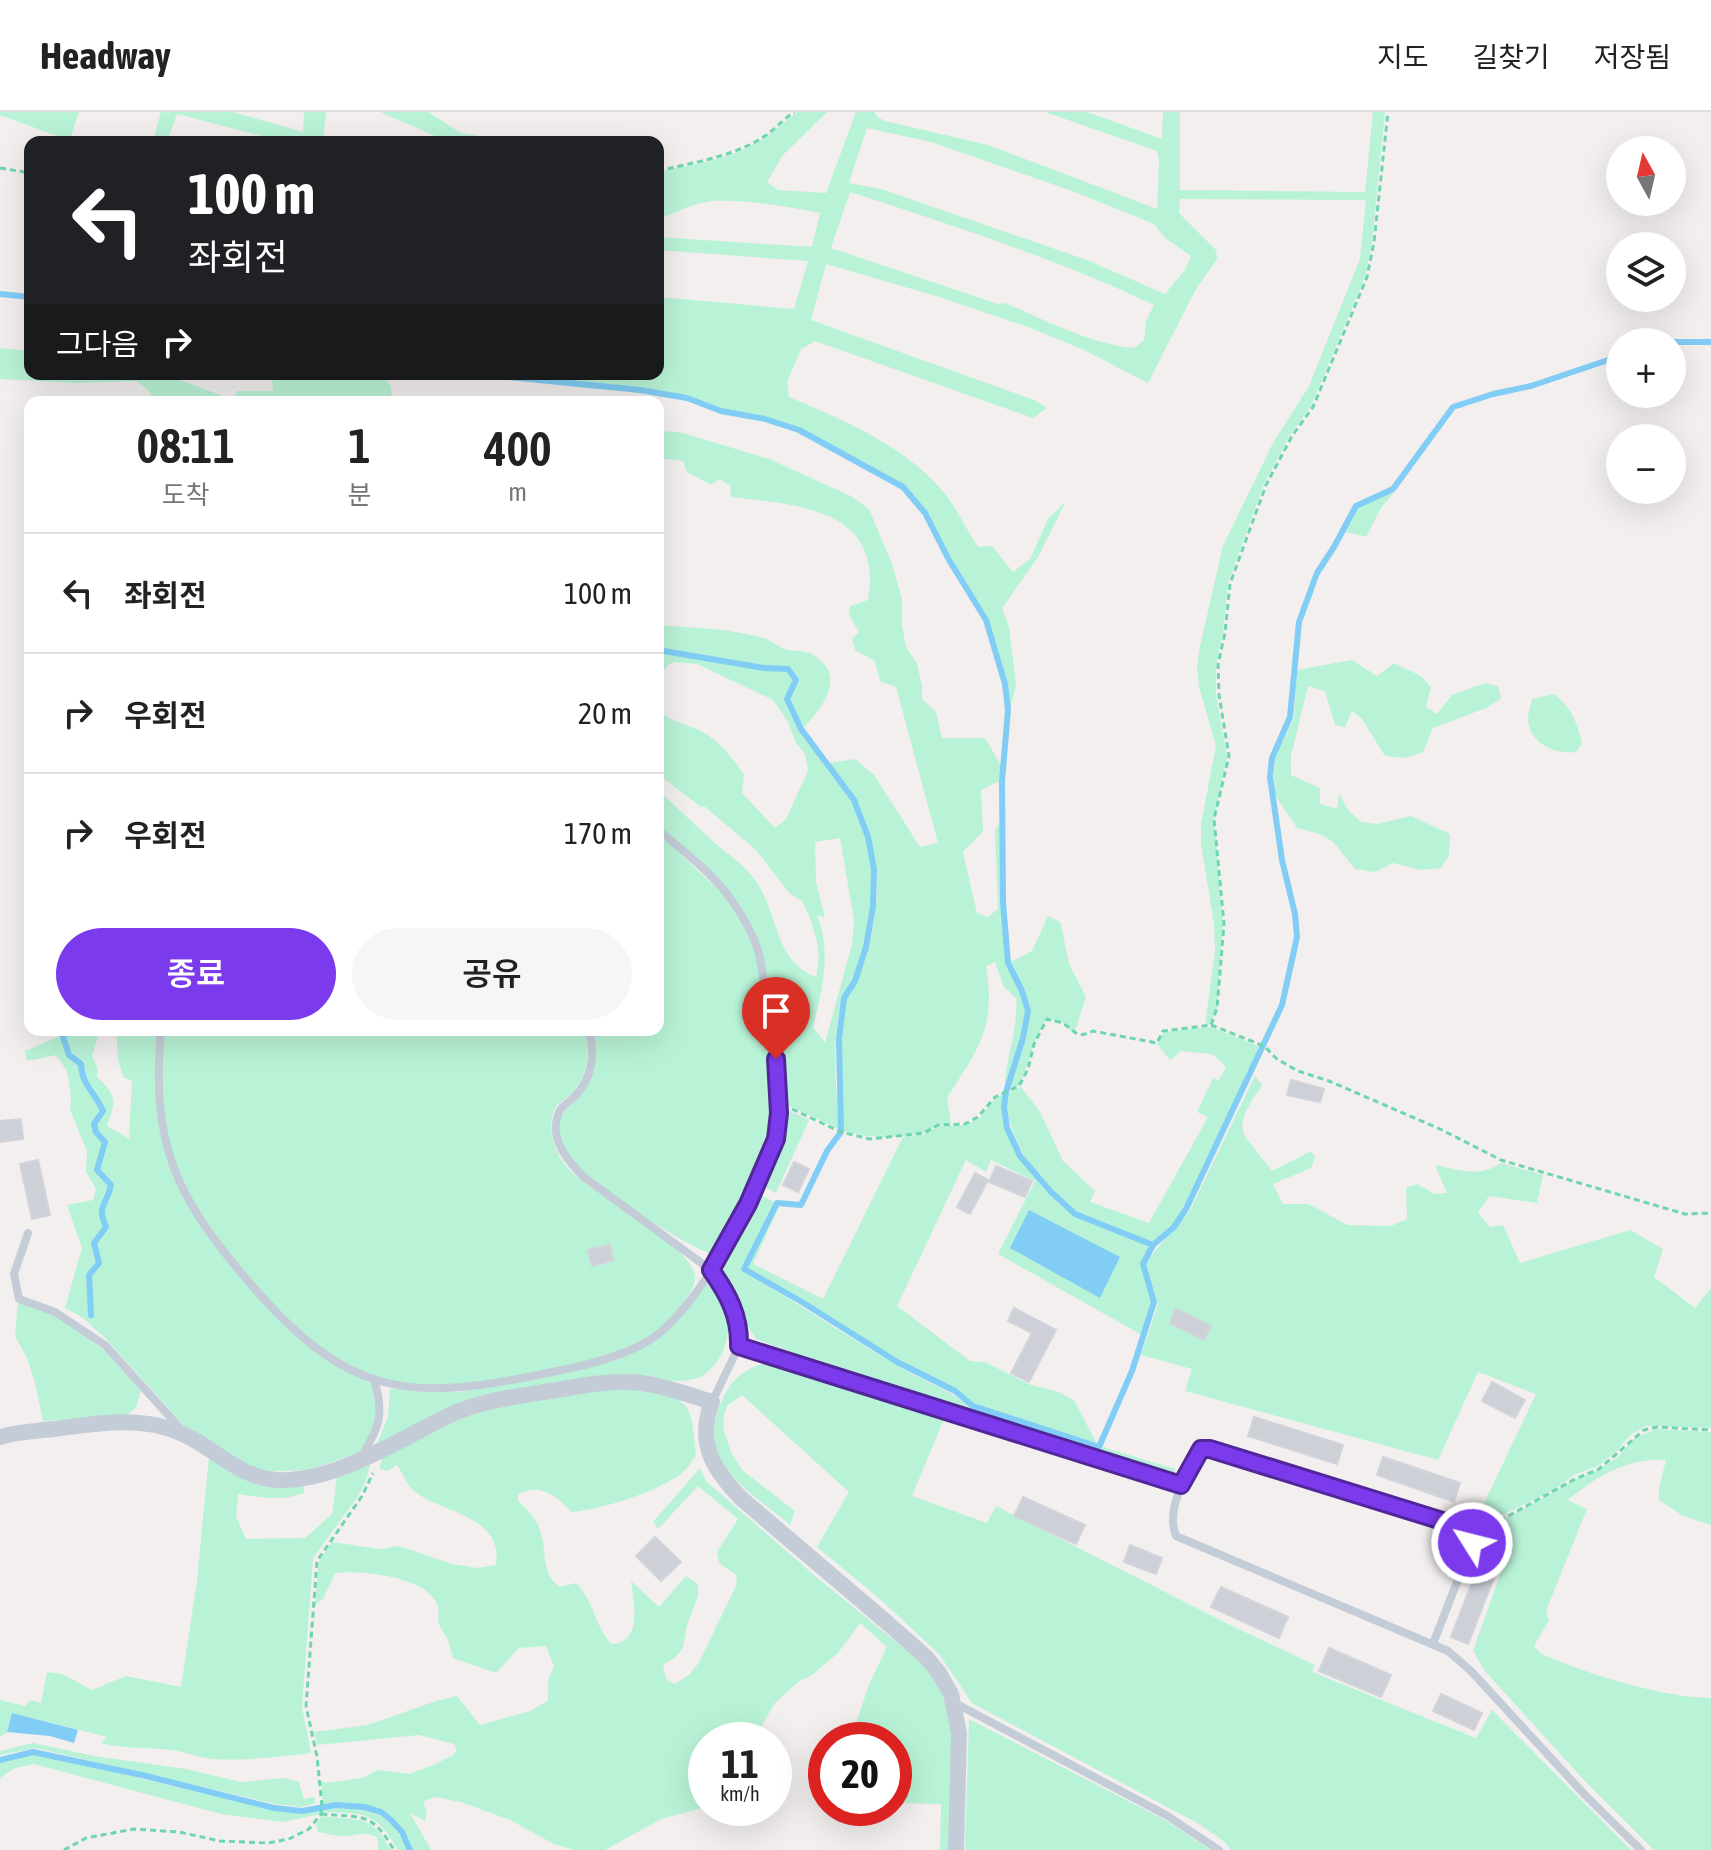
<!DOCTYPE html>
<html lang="ko">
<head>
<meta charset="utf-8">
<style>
	:root { --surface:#fff; --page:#f6f6f6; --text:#222; --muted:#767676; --line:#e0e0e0; --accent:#7c3aed }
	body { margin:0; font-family:"Asap Condensed","Noto Sans KR",sans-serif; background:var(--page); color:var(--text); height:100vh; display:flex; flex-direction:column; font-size:30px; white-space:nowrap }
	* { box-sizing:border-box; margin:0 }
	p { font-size:26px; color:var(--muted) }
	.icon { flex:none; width:44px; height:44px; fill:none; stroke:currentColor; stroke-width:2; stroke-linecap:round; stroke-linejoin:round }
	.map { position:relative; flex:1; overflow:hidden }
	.sheet { position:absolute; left:24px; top:284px; width:640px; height:640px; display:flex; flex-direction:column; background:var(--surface); border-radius:16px; box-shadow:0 8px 32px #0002 }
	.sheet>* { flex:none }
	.hud { position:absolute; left:24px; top:24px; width:640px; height:244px; border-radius:16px; box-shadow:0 8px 32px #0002; background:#202124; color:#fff; overflow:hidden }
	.needle { width:52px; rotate:352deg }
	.buttons { position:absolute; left:1606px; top:24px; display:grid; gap:16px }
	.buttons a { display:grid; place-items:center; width:80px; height:80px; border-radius:50%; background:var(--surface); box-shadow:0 8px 32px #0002; font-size:40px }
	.speed { position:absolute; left:688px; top:1610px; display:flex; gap:16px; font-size:40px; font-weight:700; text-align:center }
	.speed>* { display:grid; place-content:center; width:104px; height:104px; border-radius:50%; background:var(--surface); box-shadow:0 8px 32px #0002; line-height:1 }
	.speed small { font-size:20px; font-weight:400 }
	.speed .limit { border:12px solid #d22; background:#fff; color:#111 }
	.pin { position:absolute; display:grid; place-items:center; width:68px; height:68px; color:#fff; margin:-82px -34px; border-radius:50% 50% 50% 0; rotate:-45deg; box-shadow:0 0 8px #0007 }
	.pin .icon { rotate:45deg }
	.me { position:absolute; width:88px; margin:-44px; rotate:306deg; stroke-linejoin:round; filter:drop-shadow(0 0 6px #0008) }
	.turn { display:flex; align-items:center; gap:28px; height:168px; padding:0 32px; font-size:36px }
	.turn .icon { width:104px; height:104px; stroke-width:2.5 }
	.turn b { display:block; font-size:56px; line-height:68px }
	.then { display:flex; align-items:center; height:76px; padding:0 32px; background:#0003; gap:16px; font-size:30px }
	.eta { display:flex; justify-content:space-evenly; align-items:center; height:136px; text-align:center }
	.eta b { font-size:48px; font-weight:600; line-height:56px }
	.cta { display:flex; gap:16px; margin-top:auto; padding:16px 32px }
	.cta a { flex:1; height:92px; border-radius:48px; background:var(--accent); color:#fff; font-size:32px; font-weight:600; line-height:92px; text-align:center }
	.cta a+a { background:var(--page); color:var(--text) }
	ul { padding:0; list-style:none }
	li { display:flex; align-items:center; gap:24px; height:120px; padding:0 32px; border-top:2px solid var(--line) }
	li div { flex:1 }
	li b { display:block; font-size:30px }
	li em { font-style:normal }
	header { display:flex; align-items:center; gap:48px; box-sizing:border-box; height:112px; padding:0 40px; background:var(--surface); border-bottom:2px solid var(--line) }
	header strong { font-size:38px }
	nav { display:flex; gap:44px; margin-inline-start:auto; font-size:28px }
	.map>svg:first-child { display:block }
</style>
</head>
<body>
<header>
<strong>Headway</strong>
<nav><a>지도</a><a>길찾기</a><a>저장됨</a></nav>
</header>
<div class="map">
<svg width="1711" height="1738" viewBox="0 0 1711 1738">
	<rect width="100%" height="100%" fill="#f2efee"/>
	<path fill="#b9f3d7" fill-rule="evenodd" d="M0,0h79l-10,30h-14l2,-6 -57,-21z
		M161,0h72l70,20 1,-20h22l-3,30h-38l-108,-28 -10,28h-14z
		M380,0h48l33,21 18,3 10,6h-40z
		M797,0h30l-44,43 -16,27 11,8 48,3 30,-81h19l2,5 8,4 103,24 169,64 2,-48 -2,-10 -112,-39h42l75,27 1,-27h17v78l185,2 8,-80h12l-13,130 -7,35 -54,129 -21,29 -26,49 -36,99 -5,50 -7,31v31l11,62 -13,63 9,104 -6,84 -6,16 -6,1 10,-74 -1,-27 -13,-80v-20l15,-78 -17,-59 -2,-20 3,-21 23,-100 50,-103 36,-57 51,-127 6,-59 -186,-1 -1,14 37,37 1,9 -21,30 -48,94 -64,-33 -56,-23 -89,-30 -113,-33 -15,56 223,80 13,8 -14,10 -218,-77 -14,8 -14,33 2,15c52,22 114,48 152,92 15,17 25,40 37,58l14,-1 21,26 17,-13 18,-40 18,-18 -28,56 -36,51 7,19 7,58 -6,25 -4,-26 -19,-64 -37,-61 -23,-47 -24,-26 -103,-57 -34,-11 -45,-9 -33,-12 -48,-8 -150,-15h168v-77l136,12 14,-48 -150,-11v-13l154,10 8,-34c-34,-6 -72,-14 -108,-12 -18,2 -37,12 -54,18v-47c37,-8 77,-13 109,-36 10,-7 20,-16 30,-24zM867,16l64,14 141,49 82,33 11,14 26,18 -6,14 -20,24 -78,-34 -206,-71 -32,-6zM850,80c102,33 207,67 304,113l-8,16 -2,19 -10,8c-44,-4 -88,-28 -129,-45l-7,1 -167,-56z
		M0,236l30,3v23h134l67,25 7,-8h35l-1,-17h111l8,13 1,15h-237l-7,-12 -12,-9 -59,2 -77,-4z
		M658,319l21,1 90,27 82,37 18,13 23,55 10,35v26l4,22 11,17 5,22v13l14,13 6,26h43l17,29 -1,13 -20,10 2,41 -20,21 14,61 11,4 10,-8 -3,-80 6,-7 6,141 14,29 6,19 -4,26 -18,54c-1,-32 14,-61 11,-93l-12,-11 -9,-25 -9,4c10,63 -7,81 -39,132l4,26c-18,0 -16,6 -30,9 -26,6 -53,5 -78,-2 -2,-42 -7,-88 3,-129 3,-13 13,-25 18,-39 24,-74 16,-141 -36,-200l27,-4 19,16 46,72 18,-4 -42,-156 -16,-6 -5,-20 -20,-11 -3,-11 7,-7 -10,-17 1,-9 18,-6c16,-92 -71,-95 -137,-103l-1,-12 -11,-6 -8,6 -24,-13 -4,-11 -25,-3z
		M1395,379l-14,17 -15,29 -20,-5 12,-24z
		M658,513c34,3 72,3 105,13 8,2 14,8 22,11 10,3 20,0 30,7 32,22 7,52 -12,72l-14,-29 10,-19 -10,-13 -25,-1 -106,-18z
		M658,540l29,3 76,15 24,1 7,9 -10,19c12,36 40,60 61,91 13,18 20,41 25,62 7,40 -1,84 -15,121 -3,10 -11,18 -13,27 -11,41 -6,88 -3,129l-58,-27 -21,-153 -29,-54 -73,-68v-37c19,17 37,35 56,52 13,12 31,23 41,38 24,32 18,81 61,97l3,-18 -2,-17 -7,-24 -8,-17 -12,-7 -34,-44 -52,-44 -3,1 -43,-33v-65c14,15 35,15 51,27 15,10 25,25 35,38l-2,19 33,35 11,-9 22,-48 -3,-17 -9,-11 -8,-21 -15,-22 -76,-36 -22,-2 -6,2 -11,14zM840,726l14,82 -2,24 -27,99 -12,-16c9,-36 19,-76 4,-112l8,3 -9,-36 -1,-40z
		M1352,548l25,16 17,-13 27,13 10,11 -5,20 11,7 15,-19 33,-12 13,3 3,13 -15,9 -53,20 -10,24 -18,6 -20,-2 -23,-37 -10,-8 -7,16 -10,-2 -10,-34 -17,-5 -17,70v19l29,13v16l17,5 2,-16 9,17 13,12 16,2 34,-8 39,18 -1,22 -8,12 -20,2 -28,-7 -18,9 -20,-3c-24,-29 -18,-31 -58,-41l-22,-33 -1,-18 1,-19 19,-40 3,-48z
		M1554,582c17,13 24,29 28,50l-6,8c-21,3 -47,-9 -48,-33 0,-6 3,-14 4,-20z
		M658,721l69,65 17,27 11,25 18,109 3,54 -2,25 -46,101 -13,16c-28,-7 -124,-71 -142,-94 -7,-8 -14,-23 -14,-33 0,-15 10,-20 19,-30 18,-18 21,-44 15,-68h65z
		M1048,804l9,4 4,4 8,40 17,33 -12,37 -12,-12 -15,-3c-15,20 -17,45 -28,67l-11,4c5,-26 23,-54 21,-80 -2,-17 -13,-33 -20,-47l23,-12z
		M1211,915l50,20 -77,161 -12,18 -20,17c-24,-9 -54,-17 -76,-30 -32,-19 -76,-82 -68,-120l13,-6 19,25 23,49 32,30 -5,11 59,21 59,-106 -11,-5 16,-34 5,3 8,-14 -14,-13 -31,-3 -11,9 -13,-16 7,-12z
		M63,918h34l1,6 -6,20 6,13 -1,8c20,17 19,26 10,49l22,13 3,-58 -9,-4 -5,-18 -2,-29h43l-2,77 20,76 28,50 97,105 30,25 38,20 5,9 1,25 -7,20 -7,12 -6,5 -48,16 -49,2 -70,-41 -83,-92 -24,-22 -17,-9 17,-60 -15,-43 26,-5 3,-11 -10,-17 1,-21 -17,-41 1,-13 -4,-26 -11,-16 -29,6 -2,-10 35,-15 7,21 12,8c1,20 14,28 22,46l-9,12 2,10 9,10 -8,27 13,16c-3,21 -16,15 -4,41l-13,15 5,20 -10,12 3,41 3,2 2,-3 -3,-39 10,-11 -5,-20 12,-17c-9,-23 1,-21 5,-42l-13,-16 7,-28 -9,-10 -1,-7 9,-13c-9,-19 -22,-26 -23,-48l-12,-9z
		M163,918h422c5,22 4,44 -12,62 -5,6 -15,10 -18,16 -9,18 -1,43 10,57 23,29 131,81 130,113 0,9 -6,15 -10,22 -8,11 -17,24 -28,32 -47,34 -214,67 -269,49 -17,-5 -36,-13 -51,-21 -10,-5 -19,-15 -28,-22 -50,-43 -97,-95 -127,-154 -9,-18 -17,-54 -21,-75 -4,-25 1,-54 2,-79z
		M1255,964l7,9c-7,12 -25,33 -18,49 2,5 23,30 28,37l39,-20 4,6 -4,11 -38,16 10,20h25l40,21 43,1 16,-7 -1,-31 11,-4 18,10 12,-1 -12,-28c25,5 45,13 66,-2l42,12 -6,28 -48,-7 -11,17 12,14 13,-2 17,38 110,-33 33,19 -9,28 41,31 16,-20v140l-66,-2 -16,10 -11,14 -20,16 -24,9 -22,16 -56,27 -17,-4 57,-120 -58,-22 -40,88 -253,-69 7,-22 -51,-14 17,-51 -12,-40c12,-20 30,-35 44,-54z
		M1005,981c-9,41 36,103 71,123 23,12 51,20 75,30l-9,18 10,39 -10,32 -144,-81 37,-73 -44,-21 -5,12 -20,-12 -69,146 73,55 15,1 46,23 28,7 15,8 24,46 -124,-42 -18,-14 -59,-29 -94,-60 -58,-33 33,-63h2l-27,59 70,35 80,-162 22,-3 14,-8 26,-1 14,-6 17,-22z
		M781,995l28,13 -33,73 -17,-9 11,-23z
		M757,1081l17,9 -33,69c53,29 102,63 155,94 25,15 52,23 75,43l130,42 2,-3 72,22 -2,7 -333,-106 -84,-31 -10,-15 -12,-32 -14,-20z
		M711,1164c21,30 26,73 -6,98 -18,15 -80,0 -107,3 -23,2 -48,14 -70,21 -51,15 -101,31 -151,46l11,-27 2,-28 68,3 37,-6 145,-37z
		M18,1189l37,13 48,35 38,42 -5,17 -11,8 -82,5 -8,-38 -8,-25 -12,-22z
		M766,1251l178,56 -32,77 75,27 9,-17 234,119 85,40 -3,7 164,66 16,-28 139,140h-400l-6,-8 -26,-18 -227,-121 -33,-49 -59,-55 -63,-52 32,-55 -107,-97 -15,11 -3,9 -1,13 8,24 11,18 53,41 -5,14c-45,-38 -98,-64 -66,-129 8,-18 23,-29 42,-33z
		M633,1275c56,14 58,9 63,68 -4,5 -7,12 -12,16 -22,20 -84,39 -113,41 -13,-16 -34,-31 -53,-17v6c10,9 19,18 23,32 6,20 0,41 19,54l16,-4c17,16 19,43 35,61 32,-1 23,-41 20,-63l28,26 27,-31 12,8v12l-11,29 -4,23 -8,10 -10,5 -2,6 4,11 7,4 15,-9 9,-11 39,-80 -1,-9 -17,-12 -2,-11 21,-33 -40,-33 -40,43 -5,-7 47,-54 6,13 109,95 118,96c30,41 19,128 19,178h-12l1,-46 -47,-1v-63h-44l20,-58 17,-35 -27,-24 -22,30 -26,22 -15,8 -22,20 -22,37h-47v67l-45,12 -56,31h-31l-20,-6 -44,-24 -46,-17 -27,-6 -14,4 4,12 -2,8 -15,-8 21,37h-18c-20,-42 -45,-50 -90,-46l-2,-23 5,2 36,-5 16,-8 31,4 24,-9 20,-10 4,-5 -3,-6 -35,-9 -102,10 -3,-13 54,-7 68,-24 21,-5 23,29 50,-14 18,-10v-21l6,-14 -8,-20 -27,2 -23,25 -43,-15c-2,-6 -3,-11 -5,-18 -2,-5 -7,-10 -9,-16 -2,-6 1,-12 -1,-18 -11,-30 -77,-36 -103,-33l-12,26 -8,6 4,-44 13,-19 48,7 19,-3 53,18 25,4 19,-3c8,-50 -54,-51 -82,-74 -8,-7 -11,-18 -17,-26l-10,6 -8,-2 5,-17 64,-32 69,-19z
		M1656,1317l55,3v93l-28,-9 -24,-16v-12l7,-28c-39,-2 -69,16 -98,40l19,9 -41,102 3,9 -15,26 6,7c46,21 120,44 171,45v152h-57l-72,-72 -97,-107 -12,-20 36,-101 -19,-6 6,-20 80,-45 24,-10 19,-13 14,-17z
		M209,1344c32,26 54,37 95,28v9c-22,8 -43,5 -66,1l-2,22 10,23 59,-1 27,-24 5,-39 34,-14 -5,20 -8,15 -45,62 -11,149 9,46c-32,4 -66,8 -99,6 -15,-2 -29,-8 -43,-9 -23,-3 -45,-1 -68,-7l6,-6 -95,-24 -5,19 -7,5v-37l25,6 5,-6 11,3 6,-31 15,2 30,16 34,-14 55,11 16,-107z
		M969,1607l196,101 46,30h-246z
		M33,1631l61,13 92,13 55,13 44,-4 14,4 5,17 11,-2v6l-13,4 -27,-3 -239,-56 -36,7v-4z
		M32,1641l243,57 26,3 19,-5v6l-37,8 -62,-8 -187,-50 -19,4 -15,10v-15l7,-5z
		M336,1695c38,3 54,6 72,43h-10c-24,-40 -32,-36 -75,-38v-4z
		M322,1704c39,6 47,-4 69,34h-12l-2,-13c-14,-6 -19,-2 -32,-1 -8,1 -19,-3 -27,-4l-2,-8z"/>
	<path fill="#81cdf5" d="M1029,1098l91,47 -20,41 -90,-50z
		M12,1601l66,17 -4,13 -24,-7 -43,-4z"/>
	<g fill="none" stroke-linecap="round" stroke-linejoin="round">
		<path stroke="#81cdf5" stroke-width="6" d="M0,182l30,3
			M1672,230h39
			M479,262l161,16 47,8 34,13 44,8 34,11 104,57 22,26 24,47 37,60 19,64 3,26 -6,71 1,121 5,61 14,28 6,20 -5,27 -17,54 -2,15 3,21 13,28 31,36 24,22 78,31 21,-18 12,-18 96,-204 15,-68 -2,-23 -13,-54 -12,-83 2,-19 18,-41 9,-95 18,-49 17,-26 22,-41 37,-17 60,-82 40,-13 38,-8 89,-30
			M658,538l106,18 24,1 8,11 -9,19 14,30 53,71 14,37 6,32 -1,38 -7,40 -11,34 -11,17 -5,41 2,93 -14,19 -26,54 -24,-2 -33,66 58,33 95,60 58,29 18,15 126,41 33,-76 22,-69 -11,-38 10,-19
			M61,918l8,25 12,9c1,22 14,28 22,47l-9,13 2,8 9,10 -8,28 14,15c-4,21 -15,19 -5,42l-12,16 5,20 -10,12 2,40
			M0,1648l33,-8 113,24 128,32 28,3 34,-6 28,2 17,5 10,8 11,12 8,18"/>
	</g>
	<path fill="#cdd0d7" stroke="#d2d3db" stroke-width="2" d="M1291,968l33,9 -4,13 -33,-7z
		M21,1007l2,20 -23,3v-21z
		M38,1048l12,55 -18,4 -12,-55z
		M794,1050l15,7 -11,23 -15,-7z
		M996,1054l36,15 -7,16 -36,-15z
		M975,1061l13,7 -18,34 -13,-7z
		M610,1133l3,15 -21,6 -4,-16z
		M1014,1196l42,22 -27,52 -18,-9 21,-40 -24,-12z
		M1176,1197l35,17 -7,14 -34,-17z
		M1492,1270l33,18 -10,18 -33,-17z
		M1254,1305l89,28 -6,19 -89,-28z
		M1383,1345l77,26 -6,19 -77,-27z
		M1023,1385l62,28 -9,19 -62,-28z
		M655,1425l26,25 -20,19 -25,-25z
		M1130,1433l32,13 -6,16 -32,-12z
		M1486,1434l18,6 -36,92 -17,-7z
		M1221,1475l67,30 -9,21 -68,-31z
		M1329,1536l62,27 -10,22 -62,-26z
		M1441,1582l41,19 -8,17 -41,-19z"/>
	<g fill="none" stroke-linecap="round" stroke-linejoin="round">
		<path stroke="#6dd5b0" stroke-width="3" stroke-dasharray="6 4" stroke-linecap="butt" d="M0,56l30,5
			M658,59c37,-9 75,-14 107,-35 10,-7 19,-17 29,-24
			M1211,913l53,21 13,13 21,12 31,10 111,48 61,31 184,54 26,-1
			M792,997l49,23 29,7 54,-6 14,-8 27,-1 13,-7 17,-20 24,-11 9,-17 6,-25 13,-25c1,1 14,3 15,4 13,7 14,17 31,8l64,12 6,-12 48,-6 6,-17 7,-84 -10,-105 15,-63 -10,-61 -1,-31 7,-31 5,-49 36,-99 26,-49 21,-29 54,-130 7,-35 14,-130
			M1480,1413l21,-5 74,-41 24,-10 45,-39 13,-3 54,3
			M321,1702c42,4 50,-3 73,36
			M64,1738l22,-12 48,-9 45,3 41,9 48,2 21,-4 20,-10 12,-15 1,-8 -5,-49 -11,-51 11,-145 45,-65 11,-23"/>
		<path stroke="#c4ccd8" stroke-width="8" d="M161,918c-10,114 14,166 87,251 100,117 160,122 304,91 32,-6 86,-19 110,-41 43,-39 76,-103 99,-155 5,-12 12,-24 15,-37 10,-40 -3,-96 -9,-137 -3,-17 -5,-36 -9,-52 -6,-18 -17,-37 -28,-52 -19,-26 -48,-48 -72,-68
			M589,918c6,23 4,46 -13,65 -5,6 -14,10 -17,17 -11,26 8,49 26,66l126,92 15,21 9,22 4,33 -27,56
			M28,1121l-14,41 5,25 36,13 50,33 76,84
			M739,1234l442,139
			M361,1345c18,-29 24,-43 13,-77
			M1433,1532l39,-101 1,-8 -8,-7 -255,-79h-9c-14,23 -36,60 -25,87l272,115 23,20 113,123 57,56
			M955,1591l211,112 53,35"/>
		<path stroke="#c4ccd8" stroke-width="16" d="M0,1325c17,-5 36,-6 54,-8 44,-6 90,-14 131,6 32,15 54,42 91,45 57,3 121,-39 170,-63 34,-17 73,-21 111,-27 24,-4 48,-9 72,-8 28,1 57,12 83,20 -16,42 2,69 31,98l141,120 42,37 13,16 12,21 8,39 -3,117"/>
	</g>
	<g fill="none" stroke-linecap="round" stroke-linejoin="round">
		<defs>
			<path id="route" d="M776,947l3,54 -3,26 -28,65 -37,66c17,24 29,46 28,76l442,139 20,-36h9l255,79 8,7 -1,8"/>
		</defs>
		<use href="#route" stroke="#51269a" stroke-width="20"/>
		<use href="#route" stroke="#7c3aed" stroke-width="14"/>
	</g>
</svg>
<div class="buttons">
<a><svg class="needle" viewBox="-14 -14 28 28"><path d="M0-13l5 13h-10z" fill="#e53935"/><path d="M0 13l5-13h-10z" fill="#767676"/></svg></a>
<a><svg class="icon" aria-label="layers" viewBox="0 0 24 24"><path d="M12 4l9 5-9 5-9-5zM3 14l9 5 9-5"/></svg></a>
<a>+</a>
<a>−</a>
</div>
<div class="speed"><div>11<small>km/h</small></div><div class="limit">20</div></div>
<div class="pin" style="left:776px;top:947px;background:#d93025"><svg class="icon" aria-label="arrive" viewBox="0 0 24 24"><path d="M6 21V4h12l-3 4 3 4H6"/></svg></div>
<svg class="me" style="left:1472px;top:1431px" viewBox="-20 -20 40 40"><circle r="17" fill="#7c3aed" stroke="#fff" stroke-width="3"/><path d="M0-11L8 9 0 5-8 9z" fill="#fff"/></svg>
<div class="hud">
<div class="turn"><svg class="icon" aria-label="left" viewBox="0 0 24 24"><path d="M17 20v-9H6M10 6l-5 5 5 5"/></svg><div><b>100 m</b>좌회전</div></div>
<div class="then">그다음<svg class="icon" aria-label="right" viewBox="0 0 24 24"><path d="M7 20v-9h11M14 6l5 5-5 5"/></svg></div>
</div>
<section class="sheet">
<div class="eta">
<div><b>08:11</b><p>도착</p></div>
<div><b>1</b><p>분</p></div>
<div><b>400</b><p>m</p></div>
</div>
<ul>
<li><svg class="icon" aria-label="left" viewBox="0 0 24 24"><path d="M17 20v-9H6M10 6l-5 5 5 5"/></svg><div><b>좌회전</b></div><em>100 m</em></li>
<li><svg class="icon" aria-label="right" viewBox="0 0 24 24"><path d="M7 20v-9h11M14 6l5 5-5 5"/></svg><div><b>우회전</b></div><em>20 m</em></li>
<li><svg class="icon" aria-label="right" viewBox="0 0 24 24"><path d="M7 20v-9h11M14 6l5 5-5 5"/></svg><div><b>우회전</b></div><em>170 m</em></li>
</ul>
<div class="cta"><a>종료</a><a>공유</a></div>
</section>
</div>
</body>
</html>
